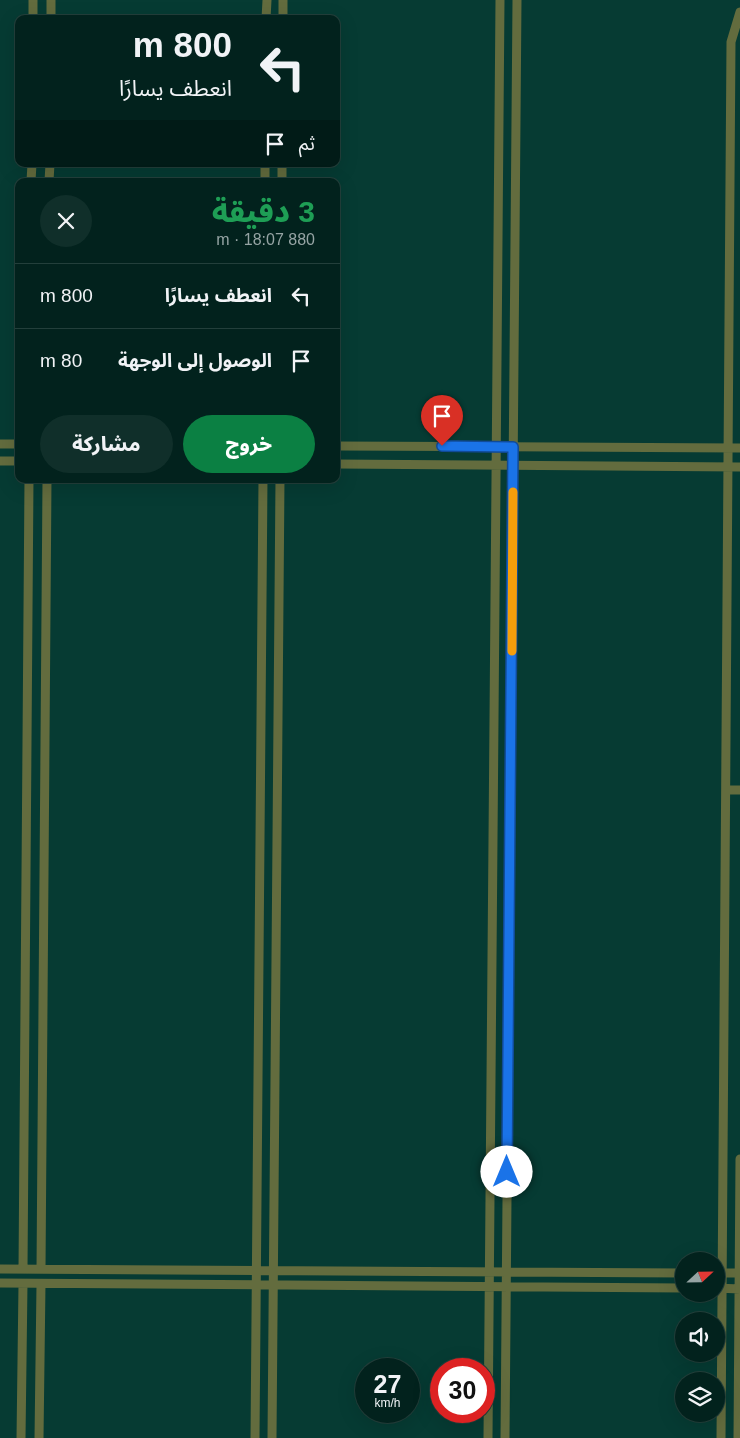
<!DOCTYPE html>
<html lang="ar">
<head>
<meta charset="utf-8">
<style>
	:root { --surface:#02221d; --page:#102f2a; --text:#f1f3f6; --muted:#96a4a4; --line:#233f3b; --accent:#0b8043 }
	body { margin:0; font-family:Helvetica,"Noto Sans Arabic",sans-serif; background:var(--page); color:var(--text); direction:rtl; height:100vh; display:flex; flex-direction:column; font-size:19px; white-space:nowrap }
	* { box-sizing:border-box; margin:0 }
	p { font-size:16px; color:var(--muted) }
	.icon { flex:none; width:28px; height:28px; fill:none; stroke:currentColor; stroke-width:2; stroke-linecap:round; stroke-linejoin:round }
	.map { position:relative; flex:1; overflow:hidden; direction:ltr }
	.details { position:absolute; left:15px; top:178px; width:325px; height:305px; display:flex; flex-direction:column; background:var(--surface); border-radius:10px; box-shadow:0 5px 20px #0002,0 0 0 1px var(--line); direction:rtl }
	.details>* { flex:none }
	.top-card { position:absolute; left:15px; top:15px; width:325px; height:152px; border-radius:10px; box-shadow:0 5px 20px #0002,0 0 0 1px var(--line); direction:rtl; background:#02221d; color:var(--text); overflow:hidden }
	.needle { width:32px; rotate:68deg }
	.controls { position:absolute; left:675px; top:1252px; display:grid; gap:10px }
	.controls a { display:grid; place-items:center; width:50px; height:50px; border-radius:50%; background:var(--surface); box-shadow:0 5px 20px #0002,0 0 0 1px var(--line); font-size:25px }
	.speed { position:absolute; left:355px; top:1358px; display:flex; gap:10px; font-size:25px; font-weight:700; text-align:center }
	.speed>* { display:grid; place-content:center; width:65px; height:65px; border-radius:50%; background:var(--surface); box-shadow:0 5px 20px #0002,0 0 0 1px var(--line); line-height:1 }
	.speed small { font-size:12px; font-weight:400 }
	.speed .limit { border:8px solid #d22; background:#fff; color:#111 }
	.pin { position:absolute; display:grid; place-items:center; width:42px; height:42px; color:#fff; margin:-51px -21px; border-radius:50% 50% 50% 0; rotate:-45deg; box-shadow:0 0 5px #0007 }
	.pin .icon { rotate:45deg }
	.me { position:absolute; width:55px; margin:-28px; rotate:0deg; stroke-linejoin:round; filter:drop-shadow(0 0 4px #0008) }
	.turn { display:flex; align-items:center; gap:18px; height:105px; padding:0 25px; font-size:22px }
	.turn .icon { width:65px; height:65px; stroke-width:2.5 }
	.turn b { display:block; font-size:35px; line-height:42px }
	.then { display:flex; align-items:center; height:48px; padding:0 25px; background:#0003; gap:10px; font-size:19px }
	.round { display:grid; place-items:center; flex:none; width:52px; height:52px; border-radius:26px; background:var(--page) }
	.overview { display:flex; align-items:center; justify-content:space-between; height:85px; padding:0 25px }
	h1 { font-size:30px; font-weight:800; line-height:38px; color:#1e9e55 }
	.primary-button { display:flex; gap:10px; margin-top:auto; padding:10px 25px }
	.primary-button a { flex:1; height:58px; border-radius:30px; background:var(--accent); color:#fff; font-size:20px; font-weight:800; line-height:58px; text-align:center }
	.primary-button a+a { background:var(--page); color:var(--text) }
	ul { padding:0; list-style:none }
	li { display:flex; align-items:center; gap:15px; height:65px; padding:0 25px; border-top:1px solid var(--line) }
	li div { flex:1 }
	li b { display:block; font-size:19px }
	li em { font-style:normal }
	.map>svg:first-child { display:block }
</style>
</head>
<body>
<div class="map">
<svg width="740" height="1438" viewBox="0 0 740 1438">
	<rect width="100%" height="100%" fill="#022e27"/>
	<path fill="#063b33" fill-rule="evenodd" d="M0,0h740v1438h-740zM19,19h317v145h-317zM19,181h317v298h-317zM684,1261h32v33h-32zM684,1321h32v33h-32zM366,1369h43v42h-43zM441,1369h43v42h-43zM684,1381h32v33h-32z"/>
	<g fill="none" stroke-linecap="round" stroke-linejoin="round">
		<path stroke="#636c3e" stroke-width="9" d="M33,19v-19
			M51,19v-19
			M266,19l1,-19
			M283,19v-19
			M31,181l1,-17
			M49,181l1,-17
			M265,181v-17
			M282,181v-17
			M0,444h19
			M336,446l404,2
			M0,461h19
			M336,464l404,3
			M727,790h13
			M0,1269l684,4
			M23,1269l6,-790
			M41,1269l6,-790
			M716,1273h24
			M0,1283l684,5
			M716,1288l24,1
			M21,1438l2,-154
			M39,1438l2,-154
			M255,1438l8,-959
			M272,1438l8,-959
			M488,1438l12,-1438
			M505,1438l12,-1438
			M721,1438l10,-1396 9,-30
			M738,1438l2,-279"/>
	</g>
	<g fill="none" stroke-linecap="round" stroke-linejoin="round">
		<defs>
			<path id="route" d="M442,446l71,1 -6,725"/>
		</defs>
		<use href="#route" stroke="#114b97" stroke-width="12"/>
		<use href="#route" stroke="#1a73e8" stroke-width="9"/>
		<path stroke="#f59e0b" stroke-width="9" d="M512,651l1,-159"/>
	</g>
</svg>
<div class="controls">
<a><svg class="needle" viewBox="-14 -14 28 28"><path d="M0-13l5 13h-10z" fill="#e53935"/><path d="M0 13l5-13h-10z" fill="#96a4a4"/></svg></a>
<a><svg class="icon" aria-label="sound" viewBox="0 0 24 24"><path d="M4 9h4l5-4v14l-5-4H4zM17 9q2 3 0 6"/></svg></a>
<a><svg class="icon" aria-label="layers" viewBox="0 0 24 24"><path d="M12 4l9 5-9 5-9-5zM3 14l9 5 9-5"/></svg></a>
</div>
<div class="speed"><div>27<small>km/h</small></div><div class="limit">30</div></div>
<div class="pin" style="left:442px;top:446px;background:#d93025"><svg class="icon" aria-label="arrive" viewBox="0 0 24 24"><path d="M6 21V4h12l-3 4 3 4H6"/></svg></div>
<svg class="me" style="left:507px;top:1172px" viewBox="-20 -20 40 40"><circle r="19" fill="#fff"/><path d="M0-13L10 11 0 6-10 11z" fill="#1a73e8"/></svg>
<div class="top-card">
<div class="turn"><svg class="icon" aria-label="left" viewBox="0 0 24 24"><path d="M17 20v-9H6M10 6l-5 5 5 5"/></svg><div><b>800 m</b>انعطف يسارًا</div></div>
<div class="then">ثم<svg class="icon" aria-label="arrive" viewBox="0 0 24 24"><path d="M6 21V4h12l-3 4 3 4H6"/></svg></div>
</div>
<section class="details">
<div class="overview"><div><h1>3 دقيقة</h1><p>880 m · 18:07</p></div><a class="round"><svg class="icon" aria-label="close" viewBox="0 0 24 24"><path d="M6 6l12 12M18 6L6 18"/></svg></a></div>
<ul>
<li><svg class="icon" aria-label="left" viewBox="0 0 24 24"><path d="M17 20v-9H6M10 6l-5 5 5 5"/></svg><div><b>انعطف يسارًا</b></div><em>800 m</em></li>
<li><svg class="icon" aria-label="arrive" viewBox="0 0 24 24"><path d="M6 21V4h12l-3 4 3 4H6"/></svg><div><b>الوصول إلى الوجهة</b></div><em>80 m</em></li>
</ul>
<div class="primary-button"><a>خروج</a><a>مشاركة</a></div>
</section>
</div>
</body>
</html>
